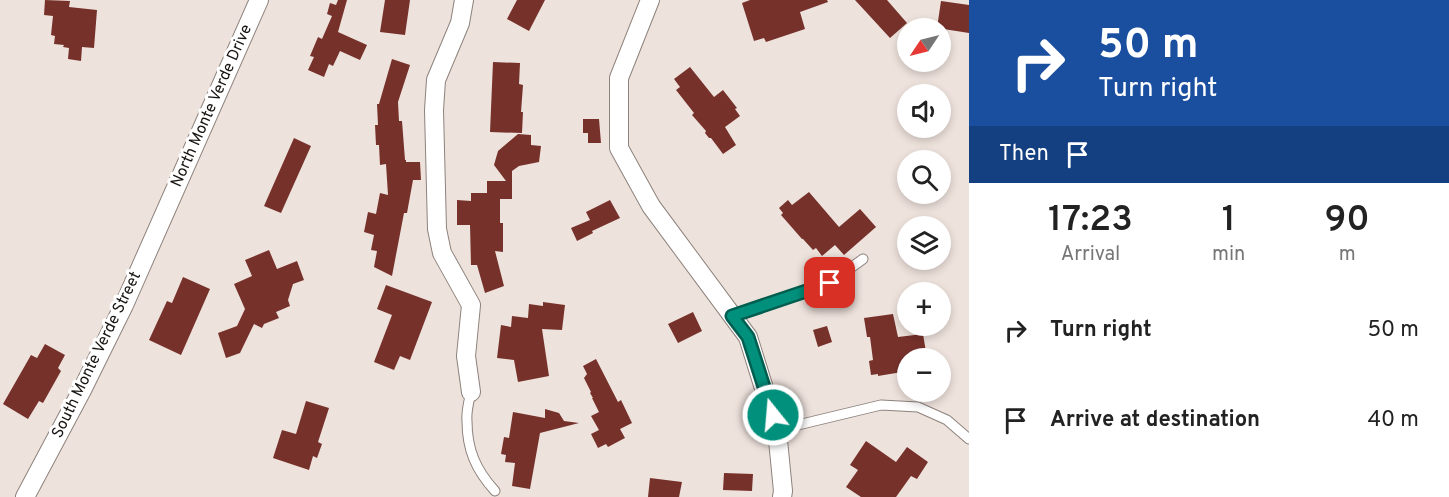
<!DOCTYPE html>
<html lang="en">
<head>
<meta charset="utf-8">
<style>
	:root { --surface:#fff; --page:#f6f6f6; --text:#222; --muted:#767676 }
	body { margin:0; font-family:Overpass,sans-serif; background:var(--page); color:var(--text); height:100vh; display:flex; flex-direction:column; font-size:22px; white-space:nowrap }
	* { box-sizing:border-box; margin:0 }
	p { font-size:20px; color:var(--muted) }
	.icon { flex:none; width:33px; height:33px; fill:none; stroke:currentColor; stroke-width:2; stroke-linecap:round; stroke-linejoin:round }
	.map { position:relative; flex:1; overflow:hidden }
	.panel { display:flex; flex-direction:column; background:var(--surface); width:480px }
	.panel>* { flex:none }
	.guide { background:#1a4fa0; color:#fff; overflow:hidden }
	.needle { width:39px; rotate:235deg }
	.controls { position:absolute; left:897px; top:18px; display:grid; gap:12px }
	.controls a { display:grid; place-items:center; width:54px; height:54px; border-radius:50%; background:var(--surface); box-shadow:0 3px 9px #0003; font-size:30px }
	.pin { position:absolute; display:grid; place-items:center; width:51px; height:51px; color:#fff; margin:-26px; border-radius:12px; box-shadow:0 3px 9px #0006 }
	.me { position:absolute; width:66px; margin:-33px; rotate:343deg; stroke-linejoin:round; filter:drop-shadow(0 0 4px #0008) }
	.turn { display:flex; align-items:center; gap:21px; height:126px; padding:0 30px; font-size:27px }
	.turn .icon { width:78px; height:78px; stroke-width:2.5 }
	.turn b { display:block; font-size:42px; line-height:51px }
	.then { display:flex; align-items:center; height:57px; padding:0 30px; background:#0003; gap:12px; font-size:22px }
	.eta { display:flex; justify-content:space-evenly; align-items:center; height:102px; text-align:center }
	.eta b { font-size:36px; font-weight:600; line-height:42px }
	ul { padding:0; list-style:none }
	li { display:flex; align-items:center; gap:18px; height:90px; padding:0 30px }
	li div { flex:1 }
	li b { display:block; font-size:22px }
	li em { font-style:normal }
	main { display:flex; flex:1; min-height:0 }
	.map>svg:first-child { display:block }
</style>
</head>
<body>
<main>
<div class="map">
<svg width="969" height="497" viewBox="0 0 969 497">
	<rect width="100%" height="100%" fill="#eee2dc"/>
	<path fill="#77312b" d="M45,0l25,1 -1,6 28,3 -3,38 -12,-1 -1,14 -13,-2 1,-11 -6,-1 1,-2 -10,-1 1,-8 -4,-1 2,-19 -9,-1z
		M338,0h9l-9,32 29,13 -7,15 -20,-9 -7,15 -4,-2 -5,13 -16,-7 6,-13 -4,-1 8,-19 4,2 10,-23 -5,-2 3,-11 6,2z
		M385,0h25l-5,35 -25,-3z
		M517,0h28l-16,31 -22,-12z
		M750,0h77l1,2 -28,10 5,17 -39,13 -2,-4 -10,3 -12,-38z
		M855,0h32l20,23 -17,15z
		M941,1l28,4v28l-32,-5z
		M392,59l18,6 -12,37 1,19h3l3,39h1v2h14l1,18h-8l-6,33h-3l-12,63 -18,-9 3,-16 -6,-1 3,-15 -10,-3 4,-20 8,2 4,-21 8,2 -2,-31 -6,1 -1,-20h-3l-1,-20h3l-1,-21h2z
		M493,62l27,1 -1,21 4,1 -2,27h2l-1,21 -32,-1z
		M690,67l24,30 9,-7 14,18 -2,1 5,7 -15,11 11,18 -13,9 -12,-16h-2l-4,-5 1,-2 -14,-16 2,-2 -18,-23 4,-3 -6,-8z
		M583,119h16l2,24h-13v-10h-5z
		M518,134l13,1v10l10,1 -2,16 -20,4 -7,5v28h-12v24h3v29l-8,-1 9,35 -19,7 -8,-28h-6l-1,-40h-13v-25l14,1v-8h16v-12h19l-12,-16 4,-14z
		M294,138l17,8 -30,67 -17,-7z
		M809,192l30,35 21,-18 16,18 -32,28 -9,-10 -13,11 -6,-8 -3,2 -10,-11h-1l-21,-24 2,-2 -4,-5 9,-8 4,5z
		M610,200l10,18 -28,13 1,2 -16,8 -6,-13 19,-8 -4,-8z
		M269,250l8,19 20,-8 7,19 -11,4 -5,16 2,6 -14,6 3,6 -15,6 -2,4 -8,-4 -14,29 -14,5 -8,-25 19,-7 8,-17 -11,-25 18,-8 -7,-16z
		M183,277l27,12 -29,66 -32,-15 18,-39 5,2z
		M386,285l46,17 -22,58 -10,-4 -6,14 -20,-8 18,-47 -15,-6z
		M543,302l22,3 -3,25 -20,-1 7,47 -31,6 -4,-22 -17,-2 4,-33 10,2 1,-11 16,2 1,-14 14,2z
		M693,312l9,19 -24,12 -10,-19z
		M893,314l5,23 25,-3 4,24h-19v13l-30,5v-2l-7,1 -2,-14 4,-1 -3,-23h-3l-3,-19z
		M827,326l5,16 -14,5 -5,-17z
		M45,344l20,11 -7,13 3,3 -18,32 -4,-2 -11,18 -25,-15 28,-49 6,3z
		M596,359l22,43 3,-2 11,23 -12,6 5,9 -2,1 -15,8 -2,-3 -8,4 -7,-14 8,-4 -8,-14 8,-4 -7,-14h1l-3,-5 1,-1 -7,-14 3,-4 -4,-8z
		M306,401l23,7 -11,34 4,2 -5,14 -4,-2 -4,14 -36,-12 9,-28 14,4z
		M545,409l14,4 5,8 15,2 -39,10 -10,56 -18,-3 3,-23 -10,-1 1,-7 -5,-1 3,-17 5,1 4,-26 32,6z
		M866,441l30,21 11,-15 21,15 -11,17 -6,-3 -15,21h-35l-15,-10 12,-17 -8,-5z
		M724,473l29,1 -1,17 -29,-1z
		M650,478l32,4 -3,15h-31z"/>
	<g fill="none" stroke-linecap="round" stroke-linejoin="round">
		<defs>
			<path id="lane" d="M732,316l98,-33 33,-24
				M471,392c-2,9 -5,19 -4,29 0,29 9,49 28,70
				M777,430l104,-25 37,2 29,13 22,19"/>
			<path id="street" d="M464,0l-4,23 -24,57 -2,30 3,119 5,24 29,52 -5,51 5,36
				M650,0l-31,78v70l32,58 97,131 29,93 6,61 -1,6
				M25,497l57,-107 42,-85 135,-305"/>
		</defs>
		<use href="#lane" stroke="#8d827c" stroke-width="11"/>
		<use href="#street" stroke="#8d827c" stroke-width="20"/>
		<use href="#lane" stroke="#fff" stroke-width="9"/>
		<use href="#street" stroke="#fff" stroke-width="18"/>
	</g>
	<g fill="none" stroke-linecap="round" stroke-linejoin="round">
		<defs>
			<path id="route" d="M773,415l-25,-78 -16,-21 98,-33"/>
		</defs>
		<use href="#route" stroke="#005e50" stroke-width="15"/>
		<use href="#route" stroke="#00907b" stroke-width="10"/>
	</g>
	<g text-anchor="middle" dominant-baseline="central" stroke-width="6" stroke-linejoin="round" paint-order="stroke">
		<g font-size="16" fill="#171311" stroke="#fff">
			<text transform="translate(212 106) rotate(-66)">North Monte Verde Drive</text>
			<text transform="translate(97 355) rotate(-64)">South Monte Verde Street</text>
		</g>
	</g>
</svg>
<div class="controls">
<a><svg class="needle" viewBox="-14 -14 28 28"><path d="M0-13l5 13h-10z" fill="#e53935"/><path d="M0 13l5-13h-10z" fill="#767676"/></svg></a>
<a><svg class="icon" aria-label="sound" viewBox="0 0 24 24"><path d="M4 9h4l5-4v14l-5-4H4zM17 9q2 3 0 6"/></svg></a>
<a><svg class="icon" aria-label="search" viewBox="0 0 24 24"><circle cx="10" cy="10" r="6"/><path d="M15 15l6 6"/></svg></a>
<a><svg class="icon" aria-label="layers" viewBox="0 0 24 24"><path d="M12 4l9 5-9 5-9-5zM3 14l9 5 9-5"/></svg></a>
<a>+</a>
<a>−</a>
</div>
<div class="pin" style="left:830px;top:283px;background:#d93025"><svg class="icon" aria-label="arrive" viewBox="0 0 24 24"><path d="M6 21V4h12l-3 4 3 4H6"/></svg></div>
<svg class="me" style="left:773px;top:415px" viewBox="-20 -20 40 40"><circle r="17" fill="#00907b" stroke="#fff" stroke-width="3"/><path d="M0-11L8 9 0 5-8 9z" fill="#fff"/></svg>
</div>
<section class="panel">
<div class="guide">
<div class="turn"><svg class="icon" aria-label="right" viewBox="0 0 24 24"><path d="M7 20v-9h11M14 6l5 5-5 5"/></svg><div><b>50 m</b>Turn right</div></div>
<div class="then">Then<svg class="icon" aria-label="arrive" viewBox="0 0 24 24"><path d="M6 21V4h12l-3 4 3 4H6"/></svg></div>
</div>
<div class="eta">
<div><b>17:23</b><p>Arrival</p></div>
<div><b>1</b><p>min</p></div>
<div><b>90</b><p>m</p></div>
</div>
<ul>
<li><svg class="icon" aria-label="right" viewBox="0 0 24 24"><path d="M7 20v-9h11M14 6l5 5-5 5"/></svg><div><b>Turn right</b></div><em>50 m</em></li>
<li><svg class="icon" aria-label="arrive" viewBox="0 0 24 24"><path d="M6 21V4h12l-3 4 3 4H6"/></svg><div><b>Arrive at destination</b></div><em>40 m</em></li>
</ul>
</section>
</main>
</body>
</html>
